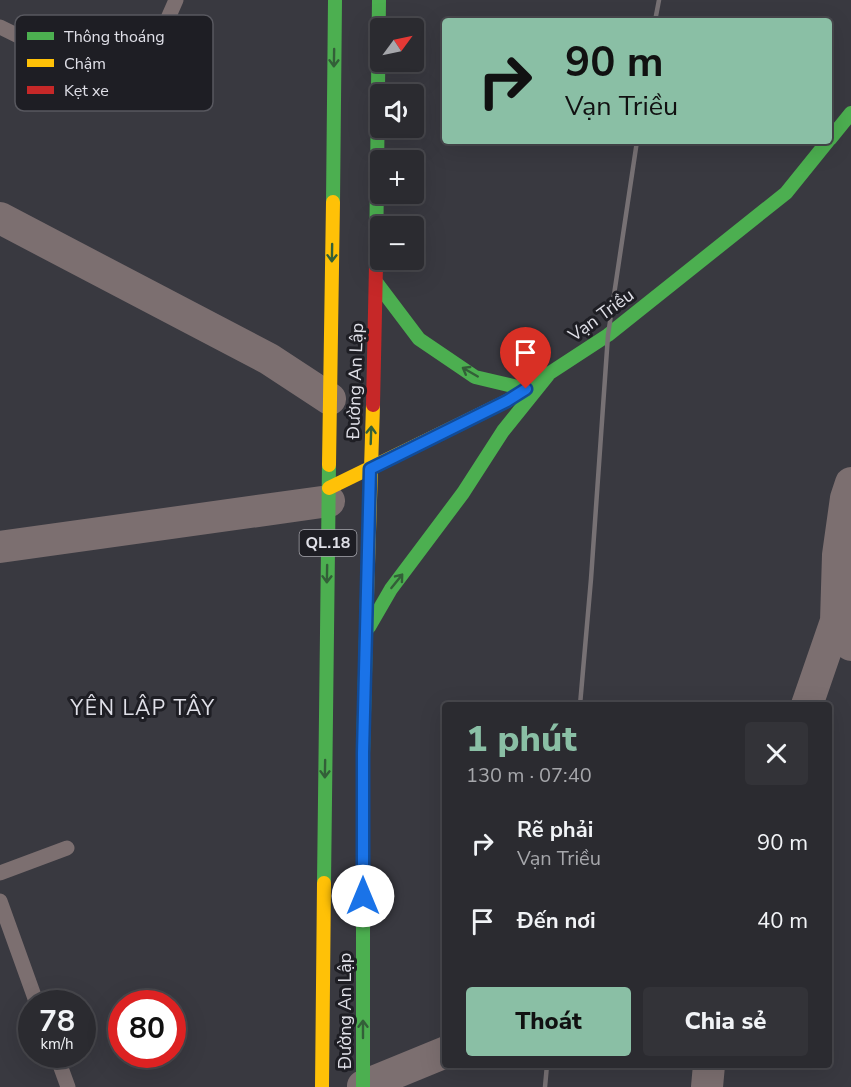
<!DOCTYPE html>
<html lang="vi">
<head>
<meta charset="utf-8">
<style>
	:root { --surface:#2b2b30; --page:#333338; --text:#f1f3f6; --muted:#a6a7ab; --line:#47474c; --accent:#8abfa5 }
	body { margin:0; font-family:"Nunito Sans",sans-serif; background:var(--page); color:var(--text); height:100vh; display:flex; flex-direction:column; font-size:22px; white-space:nowrap }
	* { box-sizing:border-box; margin:0 }
	p { font-size:20px; color:var(--muted) }
	.icon { flex:none; width:33px; height:33px; fill:none; stroke:currentColor; stroke-width:2; stroke-linecap:round; stroke-linejoin:round }
	.map { position:relative; flex:1; overflow:hidden }
	.sheet { position:absolute; left:442px; top:702px; width:390px; height:366px; display:flex; flex-direction:column; background:var(--surface); border-radius:6px; box-shadow:0 6px 24px #0002,0 0 0 2px var(--line) }
	.sheet>* { flex:none }
	.guide { position:absolute; left:442px; top:18px; width:390px; height:126px; border-radius:6px; box-shadow:0 6px 24px #0002,0 0 0 2px var(--line); background:#8abfa5; color:#111; overflow:hidden }
	.needle { width:39px; rotate:57deg }
	.controls { position:absolute; left:370px; top:18px; display:grid; gap:12px }
	.controls a { display:grid; place-items:center; width:54px; height:54px; border-radius:6px; background:var(--surface); box-shadow:0 6px 24px #0002,0 0 0 2px var(--line); font-size:30px }
	.speed { position:absolute; left:18px; top:990px; display:flex; gap:12px; font-size:30px; font-weight:700; text-align:center }
	.speed>* { display:grid; place-content:center; width:78px; height:78px; border-radius:50%; background:var(--surface); box-shadow:0 6px 24px #0002,0 0 0 2px var(--line); line-height:1 }
	.speed small { font-size:15px; font-weight:400 }
	.speed .limit { border:9px solid #d22; background:#fff; color:#111 }
	.pin { position:absolute; display:grid; place-items:center; width:51px; height:51px; color:#fff; margin:-62px -26px; border-radius:50% 50% 50% 0; rotate:-45deg; box-shadow:0 0 6px #0007 }
	.pin .icon { rotate:45deg }
	.me { position:absolute; width:66px; margin:-33px; rotate:0deg; stroke-linejoin:round; filter:drop-shadow(0 0 4px #0008) }
	.turn { display:flex; align-items:center; gap:21px; height:126px; padding:0 24px; font-size:27px }
	.turn .icon { width:78px; height:78px; stroke-width:2.5 }
	.turn b { display:block; font-size:42px; line-height:51px }
	.round { display:grid; place-items:center; flex:none; width:63px; height:63px; border-radius:6px; background:var(--page) }
	.headline { display:flex; align-items:center; justify-content:space-between; height:102px; padding:0 24px }
	h1 { font-size:36px; font-weight:800; line-height:45px; color:var(--accent) }
	.primary-button { display:flex; gap:12px; margin-top:auto; padding:12px 24px }
	.primary-button a { flex:1; height:69px; border-radius:6px; background:var(--accent); color:#111; font-size:24px; font-weight:800; line-height:69px; text-align:center }
	.primary-button a+a { background:var(--page); color:var(--text) }
	ul { padding:0; list-style:none }
	li { display:flex; align-items:center; gap:18px; height:78px; padding:0 24px }
	li div { flex:1 }
	li b { display:block; font-size:22px }
	li em { font-style:normal }
	.map>svg:first-child { display:block }
</style>
</head>
<body>
<div class="map">
<svg width="851" height="1087" viewBox="0 0 851 1087">
	<rect width="100%" height="100%" fill="#393940"/>
	<g fill="none" stroke-linecap="round" stroke-linejoin="round">
		<path stroke="#7c6f70" stroke-width="15" d="M0,27l116,57 18,-3 9,-6 33,-75
			M0,873l67,-25
			M0,901l37,103
			M56,1054l12,33"/>
		<path stroke="#7c6f70" stroke-width="32" d="M0,218l269,141 61,40
			M851,483l-5,15 -8,57 -2,66 15,24
			M0,547l329,-46
			M807,705l29,-84
			M363,1086l83,-34
			M707,1087l2,-22"/>
		<path stroke="#4caf50" stroke-width="14" d="M830,139l21,-26
			M333,202l2,-202
			M376,265l3,-265
			M376,282l43,57 56,38 51,12
			M507,401l101,-66 178,-142 42,-52
			M369,627l22,-38 72,-96 40,-62 45,-56
			M324,883l5,-418
			M363,1087v-334l4,-157"/>
		<path stroke="#ffc107" stroke-width="14" d="M329,465l4,-263
			M329,488l178,-87
			M367,596l6,-191
			M322,1087l2,-204"/>
		<path stroke="#c62828" stroke-width="14" d="M373,405l3,-140"/>
		<path stroke="#777174" stroke-width="4.5" d="M655,21l4,-21
			M580,705l11,-126 17,-244 29,-194
			M545,1087l2,-22"/>
	</g>
	<defs><path id="oneway-shaft" d="M-6 0H5M1.5-3L5.5 0L1.5 3" fill="none" stroke-width="1.6" stroke-linecap="round" stroke-linejoin="round" transform="scale(1.5)"/></defs>
	<g stroke="#335f38">
		<use href="#oneway-shaft" transform="translate(334 58) rotate(91)"/>
		<use href="#oneway-shaft" transform="translate(332 253) rotate(91)"/>
		<use href="#oneway-shaft" transform="translate(470 372) rotate(-150)"/>
		<use href="#oneway-shaft" transform="translate(371 435) rotate(-88)"/>
		<use href="#oneway-shaft" transform="translate(327 574) rotate(91)"/>
		<use href="#oneway-shaft" transform="translate(397 581) rotate(-51)"/>
		<use href="#oneway-shaft" transform="translate(325 769) rotate(91)"/>
		<use href="#oneway-shaft" transform="translate(363 1029) rotate(-90)"/>
	</g>
	<g fill="none" stroke-linecap="round" stroke-linejoin="round">
		<defs>
			<path id="route" d="M363,896v-143l7,-284 137,-68 19,-12"/>
		</defs>
		<use href="#route" stroke="#114b97" stroke-width="15"/>
		<use href="#route" stroke="#1a73e8" stroke-width="10"/>
	</g>
	<g text-anchor="middle" dominant-baseline="central" stroke-width="6" stroke-linejoin="round" paint-order="stroke">
		<rect fill="#1e1e24" stroke="#a6a6ad" stroke-width="1.5" x="299.5" y="530" width="57" height="26" rx="4.5"/>
		<g font-size="16" font-weight="bold" fill="#e0e0e8">
			<text x="328" y="543">QL.18</text>
		</g>
		<g font-size="18" fill="#e0e0e8" stroke="#1e1e24">
			<text transform="translate(601 315) rotate(-36)">Vạn Triều</text>
			<text transform="translate(355 381) rotate(-88)">Đường An Lập</text>
			<text transform="translate(345 1011) rotate(-90)">Đường An Lập</text>
		</g>
		<g font-size="21" letter-spacing="1.5" fill="#e0e0e8" stroke="#1e1e24">
			<text x="143" y="708">YÊN LẬP TÂY</text>
		</g>
	</g>
	<rect x="15" y="15" width="198" height="96" rx="9" fill="#1e1e24" stroke="#58585f" stroke-width="1.5"/>
	<rect x="27" y="32" width="27" height="8" fill="#4caf50"/>
	<rect x="27" y="59" width="27" height="8" fill="#ffc107"/>
	<rect x="27" y="86" width="27" height="8" fill="#c62828"/>
	<g font-size="16" fill="#e0e0e8">
		<text x="64" y="42">Thông thoáng</text>
		<text x="64" y="69">Chậm</text>
		<text x="64" y="96">Kẹt xe</text>
	</g>
</svg>
<div class="controls">
<a><svg class="needle" viewBox="-14 -14 28 28"><path d="M0-13l5 13h-10z" fill="#e53935"/><path d="M0 13l5-13h-10z" fill="#a6a7ab"/></svg></a>
<a><svg class="icon" aria-label="sound" viewBox="0 0 24 24"><path d="M4 9h4l5-4v14l-5-4H4zM17 9q2 3 0 6"/></svg></a>
<a>+</a>
<a>−</a>
</div>
<div class="speed"><div>78<small>km/h</small></div><div class="limit">80</div></div>
<div class="pin" style="left:526px;top:389px;background:#d93025"><svg class="icon" aria-label="arrive" viewBox="0 0 24 24"><path d="M6 21V4h12l-3 4 3 4H6"/></svg></div>
<svg class="me" style="left:363px;top:896px" viewBox="-20 -20 40 40"><circle r="19" fill="#fff"/><path d="M0-13L10 11 0 6-10 11z" fill="#1a73e8"/></svg>
<div class="guide">
<div class="turn"><svg class="icon" aria-label="right" viewBox="0 0 24 24"><path d="M7 20v-9h11M14 6l5 5-5 5"/></svg><div><b>90 m</b>Vạn Triều</div></div>
</div>
<section class="sheet">
<div class="headline"><div><h1>1 phút</h1><p>130 m · 07:40</p></div><a class="round"><svg class="icon" aria-label="close" viewBox="0 0 24 24"><path d="M6 6l12 12M18 6L6 18"/></svg></a></div>
<ul>
<li><svg class="icon" aria-label="right" viewBox="0 0 24 24"><path d="M7 20v-9h11M14 6l5 5-5 5"/></svg><div><b>Rẽ phải</b><p>Vạn Triều</p></div><em>90 m</em></li>
<li><svg class="icon" aria-label="arrive" viewBox="0 0 24 24"><path d="M6 21V4h12l-3 4 3 4H6"/></svg><div><b>Đến nơi</b></div><em>40 m</em></li>
</ul>
<div class="primary-button"><a>Thoát</a><a>Chia sẻ</a></div>
</section>
</div>
</body>
</html>
